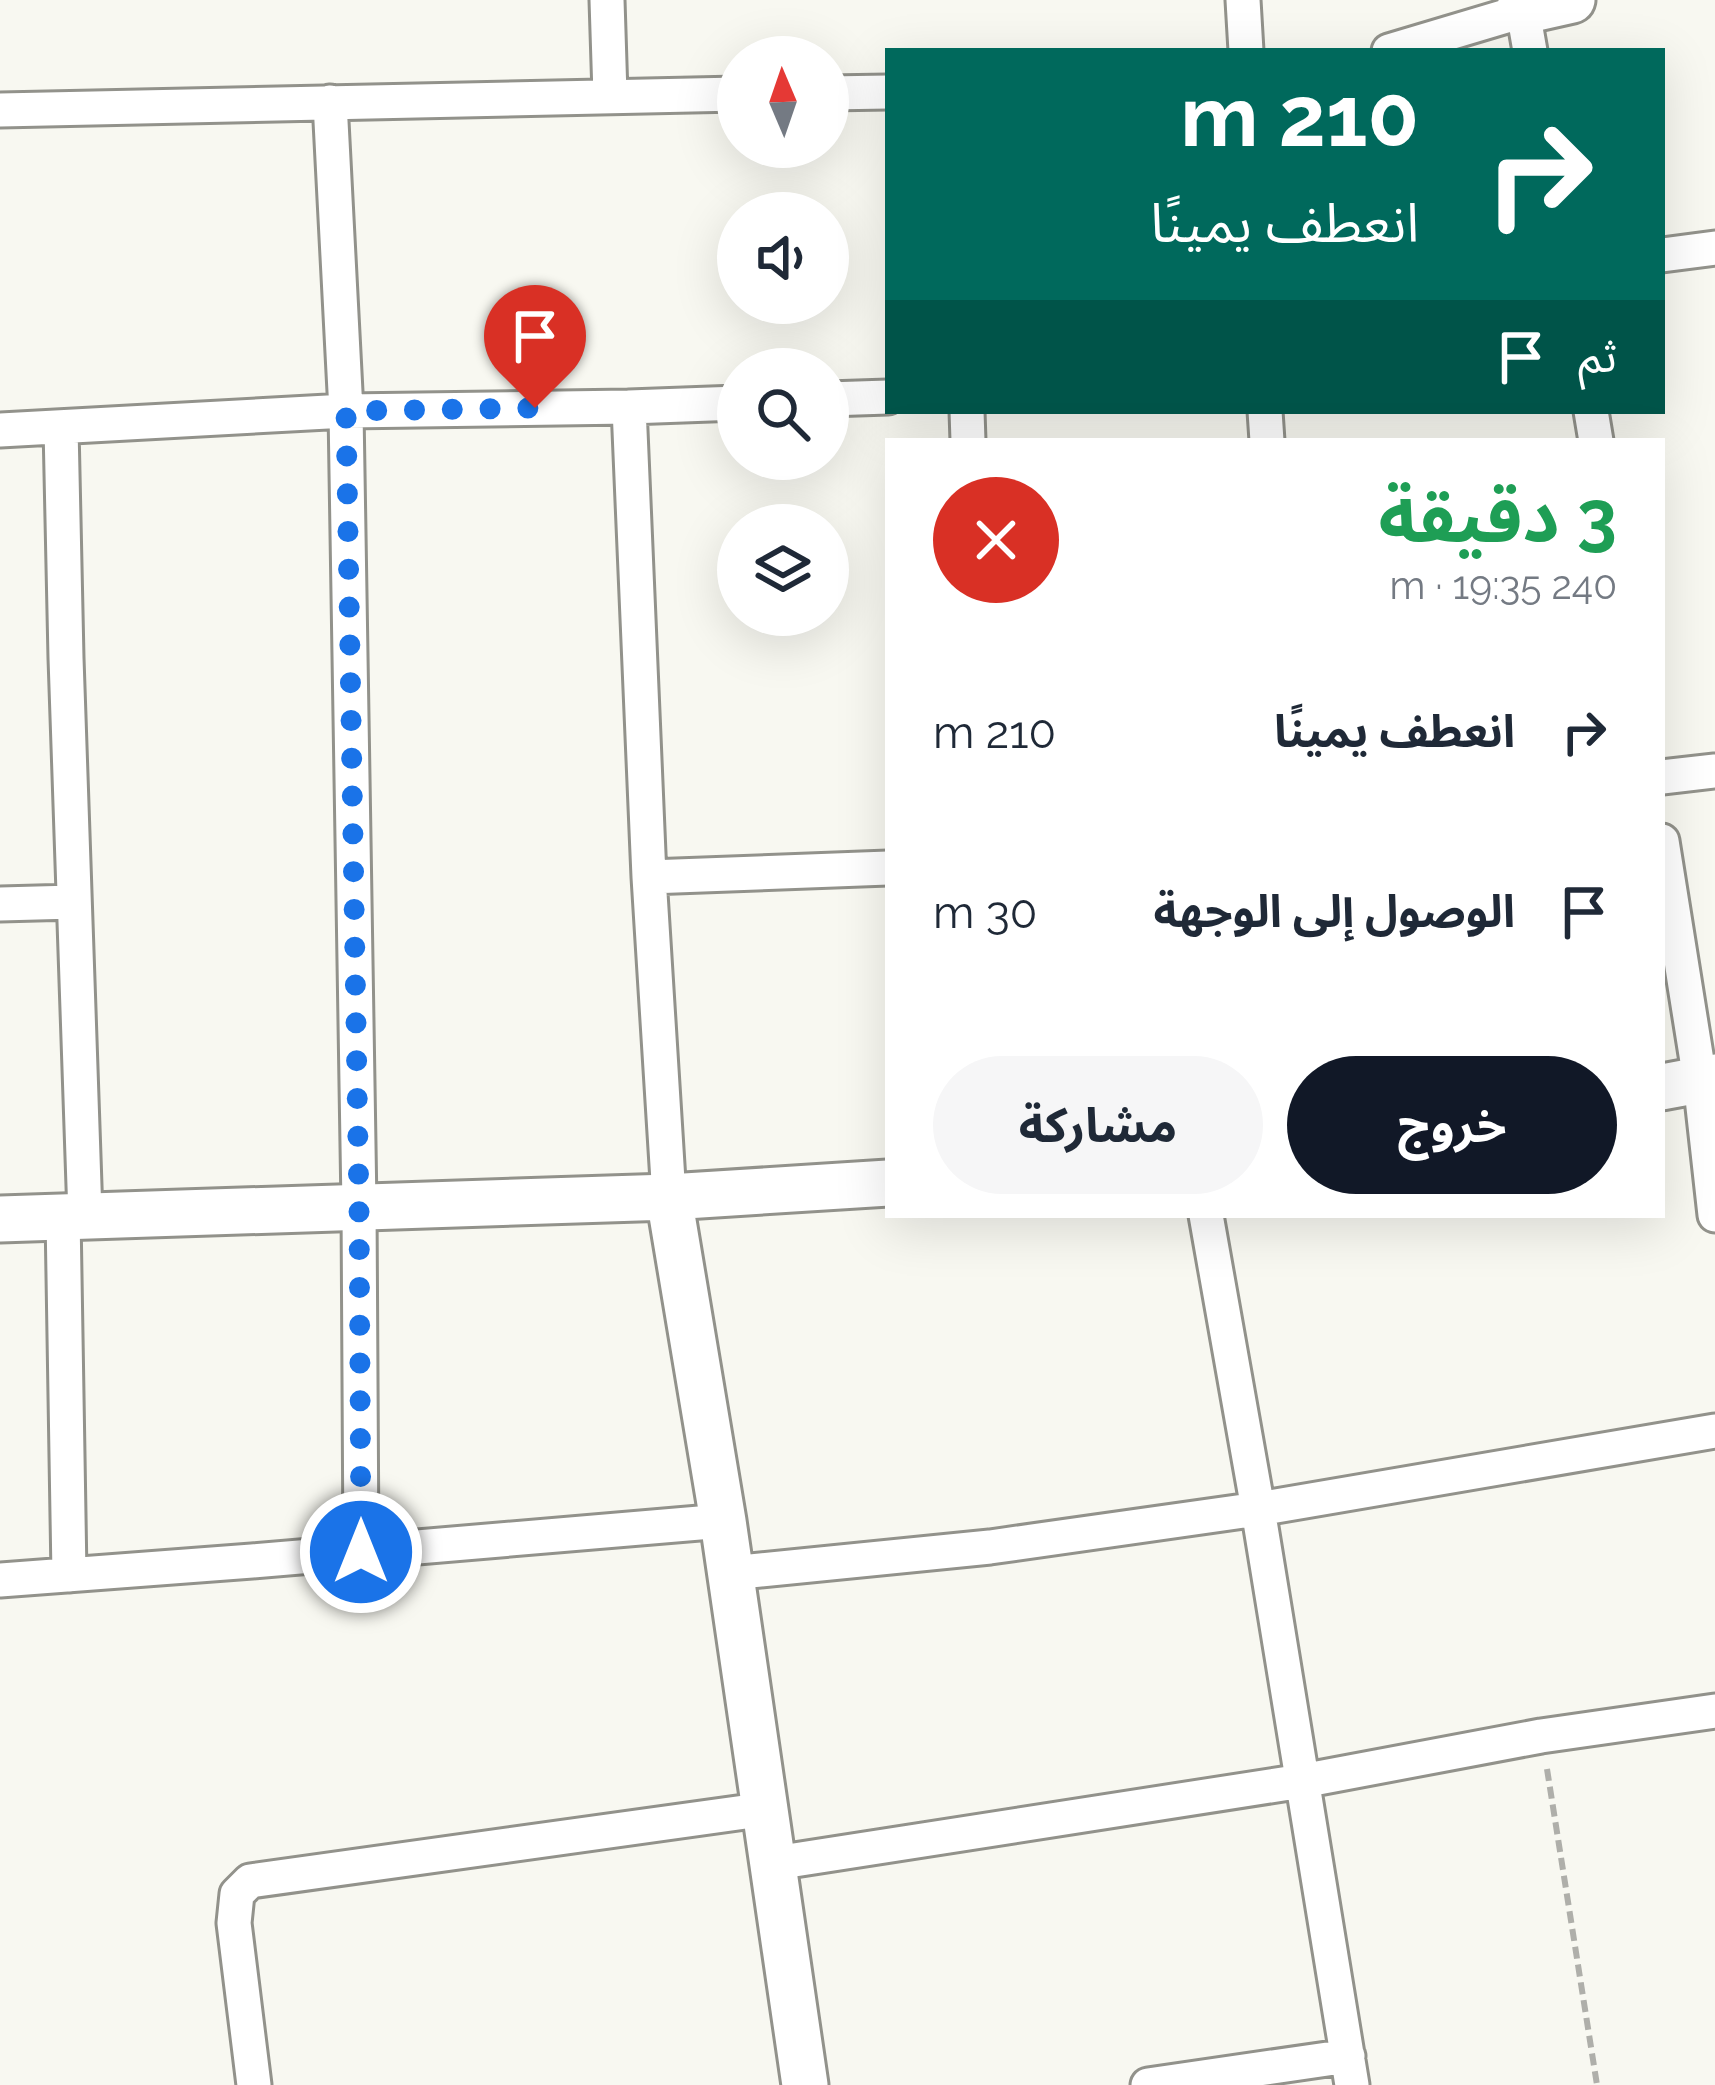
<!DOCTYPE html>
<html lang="ar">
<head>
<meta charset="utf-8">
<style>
	:root { --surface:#fff; --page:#f6f6f7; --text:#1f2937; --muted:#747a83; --accent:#111827 }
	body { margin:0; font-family:Raleway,"Noto Sans Arabic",sans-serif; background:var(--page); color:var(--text); direction:rtl; height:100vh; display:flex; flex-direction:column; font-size:45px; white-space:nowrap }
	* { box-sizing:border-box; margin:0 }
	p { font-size:39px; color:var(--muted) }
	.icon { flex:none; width:66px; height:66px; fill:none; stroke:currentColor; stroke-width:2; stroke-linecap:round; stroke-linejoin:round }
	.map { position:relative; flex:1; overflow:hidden; direction:ltr }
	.details { position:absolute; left:885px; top:438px; width:780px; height:780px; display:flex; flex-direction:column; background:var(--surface); border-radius:0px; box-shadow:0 12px 48px #0002; direction:rtl }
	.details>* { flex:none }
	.banner { position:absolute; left:885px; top:48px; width:780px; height:366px; border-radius:0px; box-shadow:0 12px 48px #0002; direction:rtl; background:#00695c; color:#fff; overflow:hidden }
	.needle { width:78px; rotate:358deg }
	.fabs { position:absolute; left:717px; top:36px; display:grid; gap:24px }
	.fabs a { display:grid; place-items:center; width:132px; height:132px; border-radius:50%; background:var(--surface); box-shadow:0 12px 48px #0002; font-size:60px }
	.pin { position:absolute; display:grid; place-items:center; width:102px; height:102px; color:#fff; margin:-123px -51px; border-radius:50% 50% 50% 0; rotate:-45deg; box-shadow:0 0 12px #0007 }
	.pin .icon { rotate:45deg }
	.me { position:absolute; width:132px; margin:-66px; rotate:0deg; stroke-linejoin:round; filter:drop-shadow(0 0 9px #0008) }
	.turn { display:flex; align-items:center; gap:42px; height:252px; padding:0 48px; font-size:54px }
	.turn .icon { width:156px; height:156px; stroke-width:2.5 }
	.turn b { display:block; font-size:84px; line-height:102px }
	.then { display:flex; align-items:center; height:114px; padding:0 48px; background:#0003; gap:24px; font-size:45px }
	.round { display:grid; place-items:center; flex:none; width:126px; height:126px; border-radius:63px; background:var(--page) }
	.summary { display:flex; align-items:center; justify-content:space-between; height:204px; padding:0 48px }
	h1 { font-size:72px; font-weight:700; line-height:90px; color:#1e9e55 }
	.button { display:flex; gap:24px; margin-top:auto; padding:24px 48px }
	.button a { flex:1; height:138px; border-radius:72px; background:var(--accent); color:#fff; font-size:48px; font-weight:700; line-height:138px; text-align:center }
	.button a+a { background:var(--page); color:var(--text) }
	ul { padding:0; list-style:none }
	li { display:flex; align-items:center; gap:36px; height:180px; padding:0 48px }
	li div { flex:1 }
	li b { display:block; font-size:45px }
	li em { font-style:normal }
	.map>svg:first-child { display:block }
</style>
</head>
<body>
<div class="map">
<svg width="1715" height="2085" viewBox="0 0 1715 2085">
	<rect width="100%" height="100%" fill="#f8f8f1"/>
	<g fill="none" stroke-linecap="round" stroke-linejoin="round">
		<defs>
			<path id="street" d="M607,0l3,95
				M1243,0l3,51
				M1389,51l134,-40 7,40
				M828,93l60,-1
				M330,102l16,309 13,795 2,346
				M0,110l738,-16
				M1662,255l53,-7
				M828,399l60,-2
				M629,407l20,470 20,320
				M967,411l1,30
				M1265,411l2,30
				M1591,411l5,30
				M61,427l5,231 19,557
				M0,430l346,-19 283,-4 109,-4
				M1662,777l53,-6
				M1662,841l38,239 15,135
				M649,877l239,-9
				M0,904l74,-2
				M1206,1215l52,294 94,576
				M63,1216l6,359
				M731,1573l259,-26 268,-38 457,-78
				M0,1580l252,-19 471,-40
				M775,1863l527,-82 239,-45 174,-25
				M254,2085l-20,-162 3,-29 13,-13 516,-72
				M1148,2085l200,-29"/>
			<path id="secondary" d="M1521,0l2,11 49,-11
				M1662,1087l53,-10
				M669,1197l54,324 82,564
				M0,1219l669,-22 219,-14"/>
		</defs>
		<use href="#street" stroke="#92928b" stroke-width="39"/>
		<use href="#secondary" stroke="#92928b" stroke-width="51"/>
		<path stroke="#afafaa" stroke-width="6" stroke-dasharray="12 6" stroke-linecap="butt" d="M1547,1769l50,316"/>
		<use href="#street" stroke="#fff" stroke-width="33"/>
		<use href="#secondary" stroke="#fff" stroke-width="45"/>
	</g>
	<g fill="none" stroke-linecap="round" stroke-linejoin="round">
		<path stroke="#1a73e8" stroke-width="21" stroke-dasharray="0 37.8" d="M361,1552l-2,-346 -13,-795 189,-3"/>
	</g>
</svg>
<div class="fabs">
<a><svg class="needle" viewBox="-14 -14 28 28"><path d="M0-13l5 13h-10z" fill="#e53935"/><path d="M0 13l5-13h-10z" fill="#747a83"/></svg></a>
<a><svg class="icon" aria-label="sound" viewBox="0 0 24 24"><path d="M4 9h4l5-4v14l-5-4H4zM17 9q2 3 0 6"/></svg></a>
<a><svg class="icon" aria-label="search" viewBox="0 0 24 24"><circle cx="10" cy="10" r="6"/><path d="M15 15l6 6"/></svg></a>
<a><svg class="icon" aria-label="layers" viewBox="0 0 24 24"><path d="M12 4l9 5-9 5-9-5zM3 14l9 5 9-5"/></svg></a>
</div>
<div class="pin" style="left:535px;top:408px;background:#d93025"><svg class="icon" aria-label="arrive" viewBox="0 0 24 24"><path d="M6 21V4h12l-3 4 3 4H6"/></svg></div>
<svg class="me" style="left:361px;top:1552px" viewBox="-20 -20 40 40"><circle r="17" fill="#1a73e8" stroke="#fff" stroke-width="3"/><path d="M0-11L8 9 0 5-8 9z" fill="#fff"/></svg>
<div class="banner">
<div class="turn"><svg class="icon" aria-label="right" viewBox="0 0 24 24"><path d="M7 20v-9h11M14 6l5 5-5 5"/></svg><div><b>210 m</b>انعطف يمينًا</div></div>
<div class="then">ثم<svg class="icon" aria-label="arrive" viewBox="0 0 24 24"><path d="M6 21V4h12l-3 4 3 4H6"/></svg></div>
</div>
<section class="details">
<div class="summary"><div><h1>3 دقيقة</h1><p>240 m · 19:35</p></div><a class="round" style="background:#d93025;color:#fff"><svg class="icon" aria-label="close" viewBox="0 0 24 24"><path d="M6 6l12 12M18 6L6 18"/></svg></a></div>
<ul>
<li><svg class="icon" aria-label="right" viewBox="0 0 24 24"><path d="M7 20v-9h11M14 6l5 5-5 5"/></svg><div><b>انعطف يمينًا</b></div><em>210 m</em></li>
<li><svg class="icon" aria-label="arrive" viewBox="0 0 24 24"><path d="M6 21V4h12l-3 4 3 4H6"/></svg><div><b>الوصول إلى الوجهة</b></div><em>30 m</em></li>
</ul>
<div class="button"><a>خروج</a><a>مشاركة</a></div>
</section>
</div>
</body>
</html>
